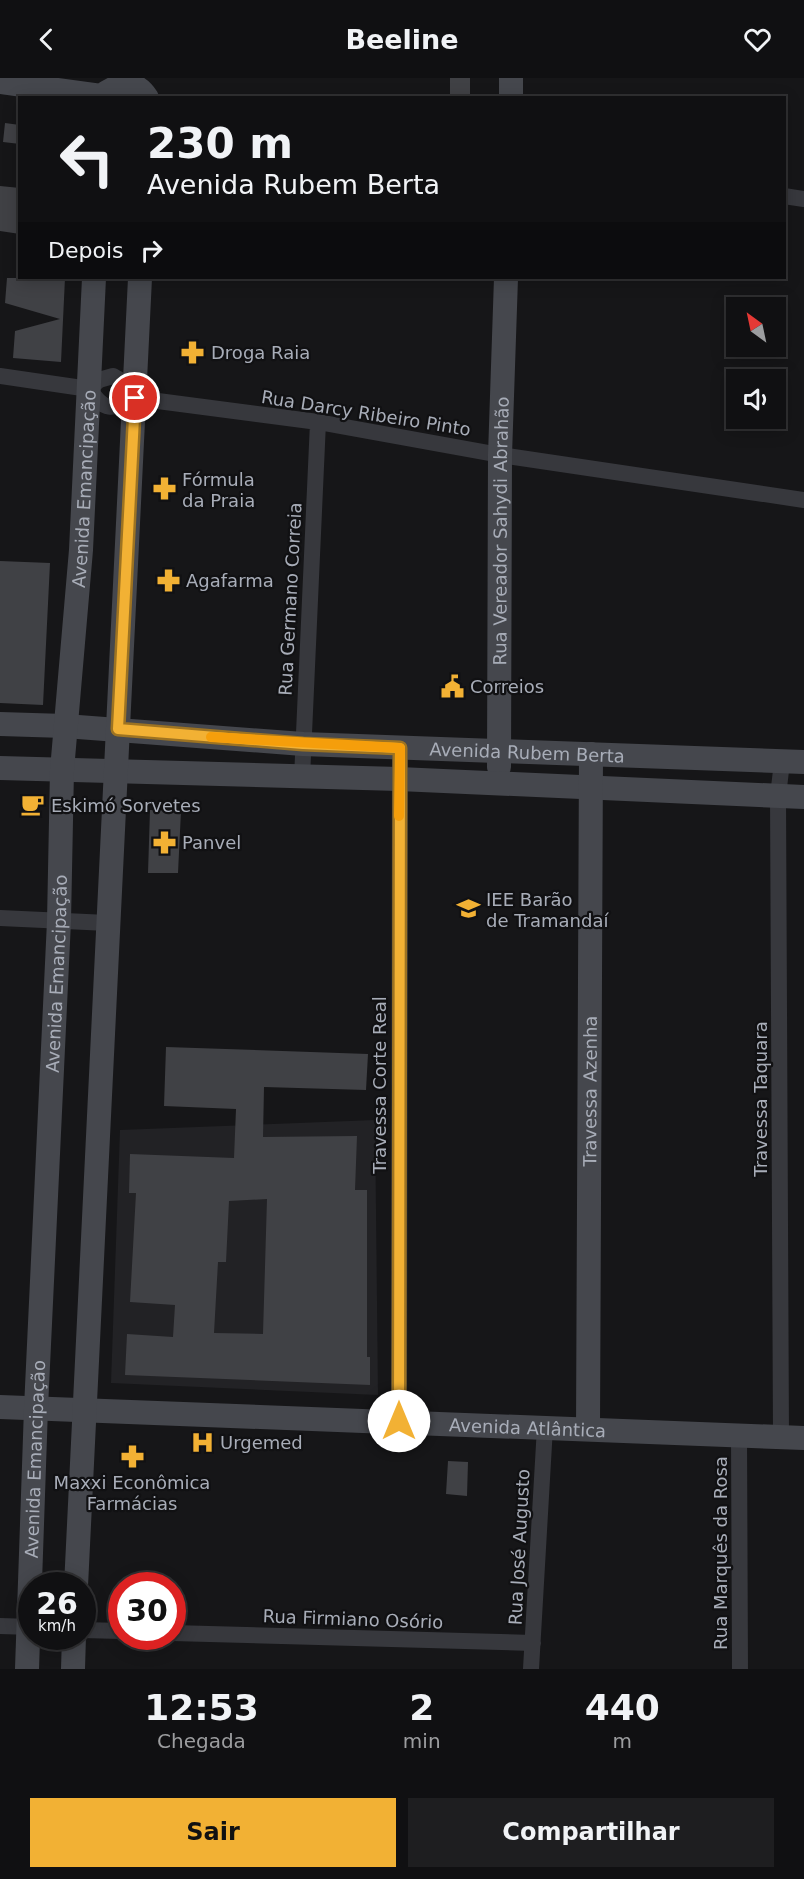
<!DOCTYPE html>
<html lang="pt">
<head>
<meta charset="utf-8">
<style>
	:root { --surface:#101012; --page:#1e1e20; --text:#f1f3f6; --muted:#9c9d9f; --line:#303032; --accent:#f2b134 }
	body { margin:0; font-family:"DejaVu Sans",sans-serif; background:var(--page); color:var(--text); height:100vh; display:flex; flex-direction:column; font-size:22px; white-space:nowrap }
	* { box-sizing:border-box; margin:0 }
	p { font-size:20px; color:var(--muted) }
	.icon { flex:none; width:33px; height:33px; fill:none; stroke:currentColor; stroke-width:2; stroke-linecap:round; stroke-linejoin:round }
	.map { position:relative; height:1591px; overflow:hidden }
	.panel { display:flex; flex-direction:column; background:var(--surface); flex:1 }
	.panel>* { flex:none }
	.guide { position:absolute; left:18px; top:18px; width:768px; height:183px; border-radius:0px; box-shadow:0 3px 15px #0003,0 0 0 2px var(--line); background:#101012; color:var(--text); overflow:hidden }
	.needle { width:39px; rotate:327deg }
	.fabs { position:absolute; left:726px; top:219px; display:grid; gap:12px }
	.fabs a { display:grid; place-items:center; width:60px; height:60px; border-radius:0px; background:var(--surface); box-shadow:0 3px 15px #0003,0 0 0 2px var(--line); font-size:30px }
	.speed { position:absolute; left:18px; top:1494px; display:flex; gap:12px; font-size:30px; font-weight:700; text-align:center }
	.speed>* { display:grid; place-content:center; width:78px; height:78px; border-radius:50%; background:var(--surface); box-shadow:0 3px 15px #0003,0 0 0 2px var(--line); line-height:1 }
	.speed small { font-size:15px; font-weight:400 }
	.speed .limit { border:9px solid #d22; background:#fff; color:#111 }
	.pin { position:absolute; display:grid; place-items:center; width:51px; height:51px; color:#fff; margin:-26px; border:3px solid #fff; border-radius:50%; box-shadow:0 2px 6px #0007 }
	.me { position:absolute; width:66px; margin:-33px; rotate:0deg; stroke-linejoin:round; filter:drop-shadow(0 0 4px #0008) }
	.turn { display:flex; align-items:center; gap:21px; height:126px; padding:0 30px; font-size:27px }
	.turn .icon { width:78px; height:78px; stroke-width:2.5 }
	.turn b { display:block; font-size:42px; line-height:51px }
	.then { display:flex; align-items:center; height:57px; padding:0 30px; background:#0003; gap:12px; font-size:22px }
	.eta { display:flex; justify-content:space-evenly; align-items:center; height:102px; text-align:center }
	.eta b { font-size:36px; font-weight:700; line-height:42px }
	.cta { display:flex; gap:12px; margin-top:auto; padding:12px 30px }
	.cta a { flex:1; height:69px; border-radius:0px; background:var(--accent); color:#111; font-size:24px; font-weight:700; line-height:69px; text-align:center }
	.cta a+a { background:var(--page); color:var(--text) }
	header { display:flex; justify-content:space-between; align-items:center; height:78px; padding:0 30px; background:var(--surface); font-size:27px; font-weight:700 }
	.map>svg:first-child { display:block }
</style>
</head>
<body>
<header><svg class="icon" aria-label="back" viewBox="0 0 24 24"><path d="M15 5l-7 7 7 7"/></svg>Beeline<svg class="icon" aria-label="heart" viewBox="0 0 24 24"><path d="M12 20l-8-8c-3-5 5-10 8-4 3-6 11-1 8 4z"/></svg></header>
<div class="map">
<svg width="804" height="1591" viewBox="0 0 804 1591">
	<rect width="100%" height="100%" fill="#161618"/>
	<path fill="#222225" d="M375,1042l3,275 -267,-12 9,-253z"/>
	<path fill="#404145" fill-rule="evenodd" d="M450,0h20v20h-20z
		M5,45l15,2v19l-17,-2z
		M0,108l20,2v46l-20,-3z
		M7,200h58l-4,84 -48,-4 2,-27 45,-12 -55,-16z
		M0,483l50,2 -7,142 -43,-2z
		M150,732l31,1 -3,62h-30z
		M166,969l202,7 -2,36 -102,-3 -1,50 94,-1 -2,54h12v167h3v28l-245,-10 2,-41 46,3 2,-32 -45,-3 6,-109h-7l1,-39 104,4 2,-49 -72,-3zM267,1121l-4,135 -49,-1 4,-71h8l3,-61z
		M448,1383l20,1 -1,34 -21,-2z"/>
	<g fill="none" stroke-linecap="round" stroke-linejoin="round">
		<path stroke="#37383d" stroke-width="16" d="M784,118l20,3
			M0,298l89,13c16,23 22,21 46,9l183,24 182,33 304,45
			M89,311l10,-9 14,-4 12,7 10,15
			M302,700l16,-356
			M0,840l108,5
			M399,1343l1,-673
			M739,1358l1,233
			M781,1358l-3,-640 4,-34
			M0,1548l32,1
			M82,1552l40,1
			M172,1555l361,10
			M531,1591l14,-242"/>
		<g stroke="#45474d" stroke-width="24">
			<path d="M0,4l101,14c17,-12 33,-18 46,2"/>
			<path d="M511,20v-20"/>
			<path id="s1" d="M0,646l65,2 238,18 501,18"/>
			<path id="s2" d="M499,689l1,-312 6,-177"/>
			<path d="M0,690l399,11 405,18"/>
			<path id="s3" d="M0,1329l804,31"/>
			<path id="s4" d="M588,1351l3,-675"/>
			<path d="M76,1508l64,-1308"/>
			<path id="s5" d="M27,1591l9,-261 23,-487 3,-151 19,-220 13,-272"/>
			<path d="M73,1591l1,-33"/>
		</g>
	</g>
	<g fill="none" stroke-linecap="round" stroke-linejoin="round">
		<defs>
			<path id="route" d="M135,320l-17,331 185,15 97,4 -1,673"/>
		</defs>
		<use href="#route" stroke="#9d7322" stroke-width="15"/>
		<use href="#route" stroke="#f2b134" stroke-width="10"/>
		<path stroke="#f59e0b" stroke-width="10" d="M211,659l189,11 -1,68"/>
	</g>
	<defs>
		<symbol id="pharmacy-bare" viewBox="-9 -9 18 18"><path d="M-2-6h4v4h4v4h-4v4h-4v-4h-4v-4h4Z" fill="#f2b134" stroke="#111113" stroke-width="2.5" paint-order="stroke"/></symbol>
		<symbol id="civic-bare" viewBox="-9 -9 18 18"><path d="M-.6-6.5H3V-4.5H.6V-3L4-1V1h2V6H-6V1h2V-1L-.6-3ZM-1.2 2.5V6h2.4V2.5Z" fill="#f2b134" stroke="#111113" stroke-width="2.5" paint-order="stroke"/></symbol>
		<symbol id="cafe-bare" viewBox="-9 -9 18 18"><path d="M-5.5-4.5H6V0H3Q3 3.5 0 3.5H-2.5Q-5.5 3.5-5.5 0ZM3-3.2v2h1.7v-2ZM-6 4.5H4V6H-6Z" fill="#f2b134" stroke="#111113" stroke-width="2.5" paint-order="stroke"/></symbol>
		<symbol id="school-bare" viewBox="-9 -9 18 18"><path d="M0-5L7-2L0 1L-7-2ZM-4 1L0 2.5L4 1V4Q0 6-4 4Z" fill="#f2b134" stroke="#111113" stroke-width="2.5" paint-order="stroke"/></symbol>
		<symbol id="hospital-bare" viewBox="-9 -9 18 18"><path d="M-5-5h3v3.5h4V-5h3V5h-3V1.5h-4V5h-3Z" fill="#f2b134" stroke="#111113" stroke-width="2.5" paint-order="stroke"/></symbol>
	</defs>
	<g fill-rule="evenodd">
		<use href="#pharmacy-bare" x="176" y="258" width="33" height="33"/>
		<use href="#pharmacy-bare" x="148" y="394" width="33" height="33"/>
		<use href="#pharmacy-bare" x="152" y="486" width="33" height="33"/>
		<use href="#civic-bare" x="436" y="592" width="33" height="33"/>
		<use href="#cafe-bare" x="16" y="710" width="33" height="33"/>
		<use href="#pharmacy-bare" x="148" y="748" width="33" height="33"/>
		<use href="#school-bare" x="452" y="814" width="33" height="33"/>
		<use href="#hospital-bare" x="186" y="1348" width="33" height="33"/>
		<use href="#pharmacy-bare" x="116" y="1362" width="33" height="33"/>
	</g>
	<g text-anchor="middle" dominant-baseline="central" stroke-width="4.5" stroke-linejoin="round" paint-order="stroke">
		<g font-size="18" fill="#a8adb8" stroke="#111113" text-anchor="start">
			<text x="211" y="274">Droga Raia</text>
			<text x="182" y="401">Fórmula<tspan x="182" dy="21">da Praia</tspan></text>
			<text x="186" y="502">Agafarma</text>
			<text x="470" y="608">Correios</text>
			<text x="51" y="727">Eskimó Sorvetes</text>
			<text x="182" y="764">Panvel</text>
			<text x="486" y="821">IEE Barão<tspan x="486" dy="21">de Tramandaí</tspan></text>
			<text x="220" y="1364">Urgemed</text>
			<text x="132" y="1404" text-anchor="middle">Maxxi Econômica<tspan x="132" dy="21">Farmácias</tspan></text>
		</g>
		<g font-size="18" fill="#a8adb8" stroke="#111113">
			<text transform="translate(366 335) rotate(9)">Rua Darcy Ribeiro Pinto</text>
			<text stroke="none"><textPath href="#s5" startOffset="1182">Avenida Emancipação</textPath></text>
			<text stroke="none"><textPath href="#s2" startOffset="236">Rua Vereador Sahydi Abrahão</textPath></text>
			<text transform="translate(290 521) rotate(-87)">Rua Germano Correia</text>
			<text stroke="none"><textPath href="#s1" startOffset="528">Avenida Rubem Berta</textPath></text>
			<text stroke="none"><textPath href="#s5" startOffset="696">Avenida Emancipação</textPath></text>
			<text transform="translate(379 1007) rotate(-90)">Travessa Corte Real</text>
			<text stroke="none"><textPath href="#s4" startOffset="338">Travessa Azenha</textPath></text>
			<text transform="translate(760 1021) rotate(-90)">Travessa Taquara</text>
			<text stroke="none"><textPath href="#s3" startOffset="528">Avenida Atlântica</textPath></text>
			<text stroke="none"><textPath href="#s5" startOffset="210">Avenida Emancipação</textPath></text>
			<text transform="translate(519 1469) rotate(-87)">Rua José Augusto</text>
			<text transform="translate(720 1475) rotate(-90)">Rua Marquês da Rosa</text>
			<text transform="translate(353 1541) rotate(2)">Rua Firmiano Osório</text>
		</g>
	</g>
</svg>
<div class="fabs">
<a><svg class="needle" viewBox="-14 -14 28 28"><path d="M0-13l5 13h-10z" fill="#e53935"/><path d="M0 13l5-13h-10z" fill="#9c9d9f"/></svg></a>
<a><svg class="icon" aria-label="sound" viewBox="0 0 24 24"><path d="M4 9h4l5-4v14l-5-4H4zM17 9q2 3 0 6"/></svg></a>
</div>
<div class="speed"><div>26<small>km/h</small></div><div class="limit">30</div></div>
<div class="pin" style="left:135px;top:320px;background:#d93025"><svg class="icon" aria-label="arrive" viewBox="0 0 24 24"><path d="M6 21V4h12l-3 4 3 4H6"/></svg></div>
<svg class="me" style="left:399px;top:1343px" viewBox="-20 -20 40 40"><circle r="19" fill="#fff"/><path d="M0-13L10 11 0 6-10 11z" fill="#f2b134"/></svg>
<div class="guide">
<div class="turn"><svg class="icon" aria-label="left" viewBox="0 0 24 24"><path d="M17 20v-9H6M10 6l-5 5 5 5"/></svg><div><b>230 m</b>Avenida Rubem Berta</div></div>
<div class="then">Depois<svg class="icon" aria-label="right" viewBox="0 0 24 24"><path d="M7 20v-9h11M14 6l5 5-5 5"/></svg></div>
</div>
</div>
<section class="panel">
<div class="eta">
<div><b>12:53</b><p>Chegada</p></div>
<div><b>2</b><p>min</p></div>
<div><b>440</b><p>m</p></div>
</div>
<div class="cta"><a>Sair</a><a>Compartilhar</a></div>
</section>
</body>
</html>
